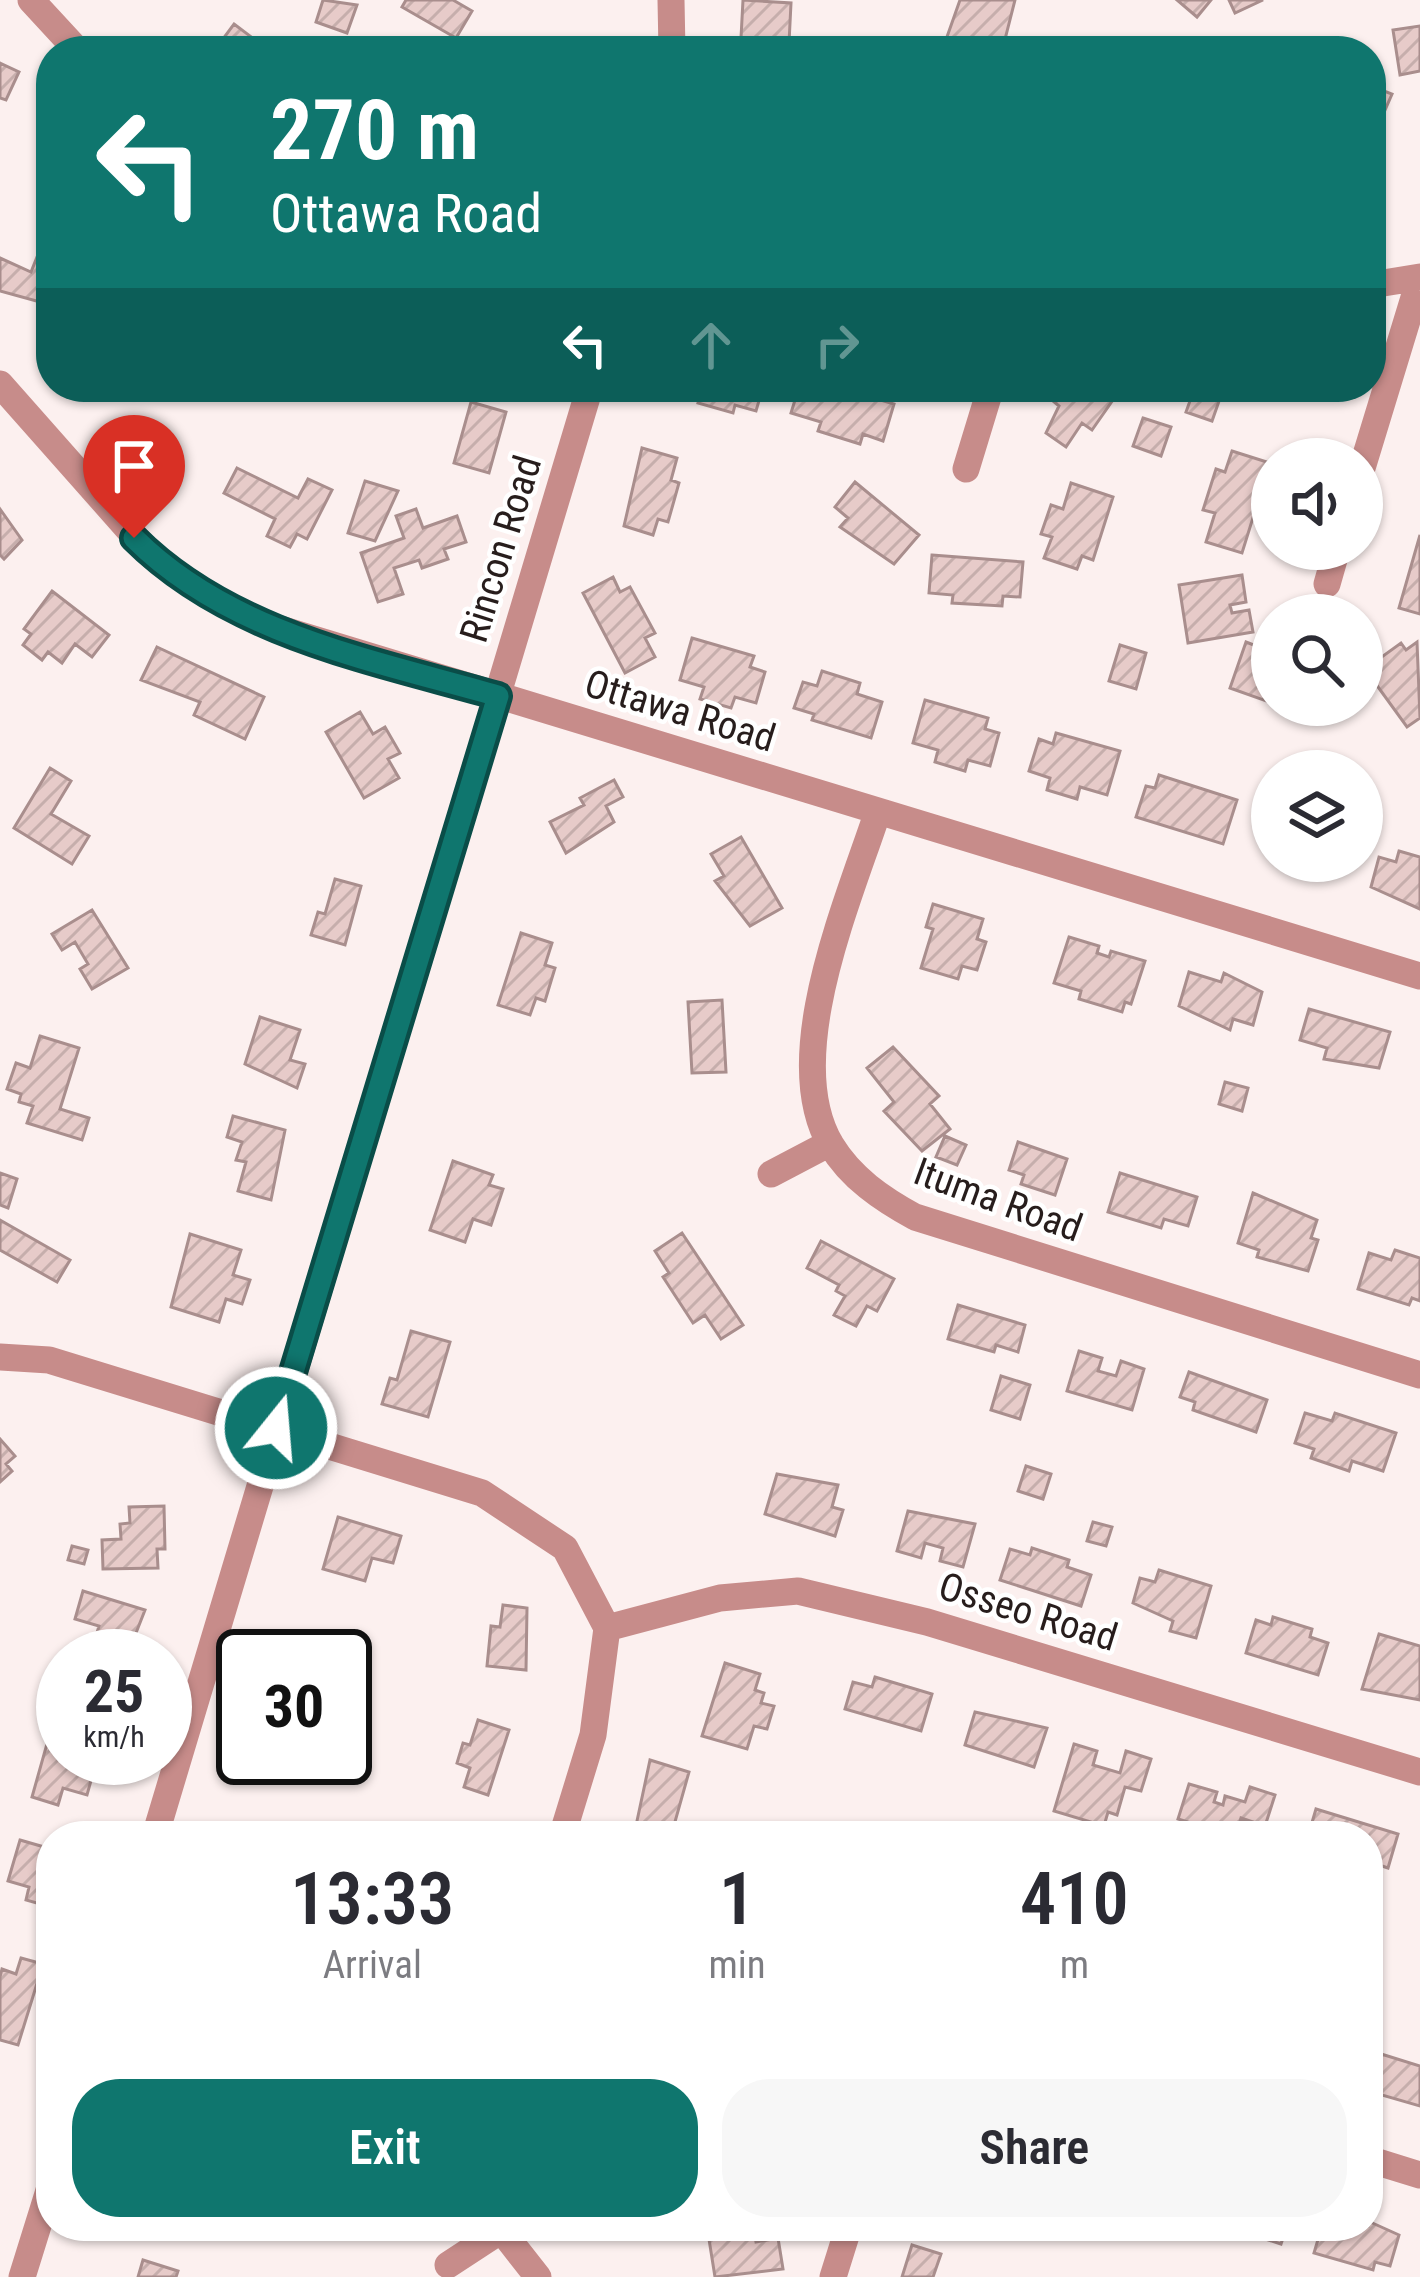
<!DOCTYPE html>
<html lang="en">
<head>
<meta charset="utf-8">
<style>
	body { margin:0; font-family:"Roboto Condensed",sans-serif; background:#f7f7f7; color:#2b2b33; height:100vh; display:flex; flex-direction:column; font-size:45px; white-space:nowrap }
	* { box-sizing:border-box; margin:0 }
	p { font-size:39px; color:#7c7c81 }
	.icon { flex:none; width:66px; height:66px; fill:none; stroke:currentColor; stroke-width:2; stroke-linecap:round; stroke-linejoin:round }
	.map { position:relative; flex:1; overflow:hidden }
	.panel { position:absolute; left:36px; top:1821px; width:1347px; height:420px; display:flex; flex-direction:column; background:#fff; border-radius:48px; box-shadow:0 3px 9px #0004 }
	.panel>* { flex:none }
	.hud { position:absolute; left:36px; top:36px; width:1350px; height:366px; border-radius:48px; box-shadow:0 3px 9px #0004; background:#0f766e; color:#fff; overflow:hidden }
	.buttons { position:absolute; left:1251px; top:438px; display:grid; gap:24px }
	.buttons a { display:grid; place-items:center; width:132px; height:132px; border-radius:50%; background:#fff; box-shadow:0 3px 9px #0004; font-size:60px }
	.speed { position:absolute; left:36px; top:1629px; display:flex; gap:24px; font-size:60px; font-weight:700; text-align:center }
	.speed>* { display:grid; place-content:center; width:156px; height:156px; border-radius:50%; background:#fff; box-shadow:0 3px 9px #0004; line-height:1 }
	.speed small { font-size:30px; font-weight:400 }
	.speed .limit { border:6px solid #111; border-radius:18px; background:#fff; color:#111 }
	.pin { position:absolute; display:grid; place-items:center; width:102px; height:102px; color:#fff; margin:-123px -51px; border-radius:50% 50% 50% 0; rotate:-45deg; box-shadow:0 0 12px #0007 }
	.pin .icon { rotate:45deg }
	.me { position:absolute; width:132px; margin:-66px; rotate:17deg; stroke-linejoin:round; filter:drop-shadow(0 0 9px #0008) }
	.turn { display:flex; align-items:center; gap:42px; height:252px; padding:0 36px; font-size:54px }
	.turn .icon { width:156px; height:156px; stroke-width:2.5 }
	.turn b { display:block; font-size:84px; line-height:102px }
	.lanes { display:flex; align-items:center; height:114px; padding:0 36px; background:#0003; justify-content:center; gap:60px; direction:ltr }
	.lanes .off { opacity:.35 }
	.eta { display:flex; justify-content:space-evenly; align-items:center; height:204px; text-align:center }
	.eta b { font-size:72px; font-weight:600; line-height:84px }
	.action { display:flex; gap:24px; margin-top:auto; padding:24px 36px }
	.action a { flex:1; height:138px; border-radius:48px; background:#0f766e; color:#fff; font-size:48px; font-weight:600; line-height:138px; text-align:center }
	.action a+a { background:#f7f7f7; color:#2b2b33 }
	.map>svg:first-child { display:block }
	.building { fill:url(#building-hatch); stroke:#a98e8d; stroke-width:3 }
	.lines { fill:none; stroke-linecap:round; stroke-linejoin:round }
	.minor { stroke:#c78c8a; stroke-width:27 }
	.route-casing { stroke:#0a4d48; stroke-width:30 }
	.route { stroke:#0f766e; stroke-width:21 }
	.labels { text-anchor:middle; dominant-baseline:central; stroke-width:9; stroke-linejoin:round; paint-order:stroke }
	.street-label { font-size:39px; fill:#271d1c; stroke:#fff }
</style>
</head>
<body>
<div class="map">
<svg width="1420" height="2277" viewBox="0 0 1420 2277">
	<defs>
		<pattern id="building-hatch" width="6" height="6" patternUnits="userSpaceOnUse" patternTransform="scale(3)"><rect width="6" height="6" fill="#e7cbc9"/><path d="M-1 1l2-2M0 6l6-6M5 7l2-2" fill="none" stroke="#c6aeac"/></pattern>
	</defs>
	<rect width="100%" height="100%" fill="#fcf0ef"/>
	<path class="building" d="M323,0L357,5L347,33L316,22Z
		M406,0H453L472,11L456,38L402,7Z
		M743,0L791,3L789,43L780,42L779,51H749L750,39L741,38Z
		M960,0H1015L1002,51H942Z
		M1177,0H1211L1197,17Z
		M1229,0H1263L1235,13Z
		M234,24L270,51H214Z
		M1420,26V71L1400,75L1393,30Z
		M0,63L19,72L6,100L0,98Z
		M1371,86L1392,94L1378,126L1371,122Z
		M39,252L51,258V305L0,291V258L31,272Z
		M678,387H763L756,411L735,405L733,413L698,403L701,393Z
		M799,387H858L857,393L894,404L883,441L863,434L860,444L818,431L821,422L791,413Z
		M1057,387H1141L1142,396L1113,400L1092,430L1082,423L1066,447L1046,433L1059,406L1053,401Z
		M1195,387H1224L1212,421L1186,412Z
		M1230,387H1304L1305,395L1251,399V394L1231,396Z
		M471,402L506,412L489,473L454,463Z
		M1143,418L1171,427L1161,456L1133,446Z
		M642,448L677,458L671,480L679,483L668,522L658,519L653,535L624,526Z
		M1232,451L1270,463L1242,553L1206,542L1215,513L1203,510L1216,469L1225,472Z
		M237,468L298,498L308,479L332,490L307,539L297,534L290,547L267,536L275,519L224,493Z
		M365,481L398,491L375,541L348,533Z
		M855,482L919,535L894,564L840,527L848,518L835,507Z
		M1071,483L1113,497L1093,560L1082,556L1077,569L1044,558L1052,537L1041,534L1051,505L1063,509Z
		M0,509L22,540L4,559L0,555Z
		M416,509L423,528L457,516L466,542L444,549L448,559L422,568L419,560L394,568L403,594L378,602L361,553L404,538L396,516Z
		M1420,535V614L1399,608Z
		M932,555L1023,562L1020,597L1003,596L1002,606L952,603L953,595L929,593Z
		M1242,575L1246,602L1230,605L1232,613L1249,610L1253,632L1188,643L1179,585Z
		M613,577L620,592L630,587L655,633L645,638L655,657L625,673L583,593Z
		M52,591L109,635L92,657L75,644L62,663L48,652L42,660L23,645L31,634L24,629Z
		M692,638L754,656L750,667L765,672L756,703L735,697L731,708L700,699L704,687L680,680Z
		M1246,642L1272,652V703L1230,688Z
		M1417,642L1420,718L1407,727L1365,669L1401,643L1406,650Z
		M1120,645L1146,653L1136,689L1109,681Z
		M157,647L264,697L245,739L194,715L200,702L141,680Z
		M822,671L860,683L857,694L882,702L871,738L812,720L814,714L794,708L803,682L817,686Z
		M925,700L988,718L985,729L999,733L990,766L968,760L965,771L935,762L938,750L913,743Z
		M1276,705H1327L1321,721Z
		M360,712L373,734L385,727L400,753L388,759L399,778L364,798L326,732Z
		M1056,733L1120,751L1107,795L1080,787L1077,799L1047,790L1050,778L1029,771L1039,739L1053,744Z
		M50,768L71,781L51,814L89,836L72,864L14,828Z
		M1159,775L1237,800L1223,844L1136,817L1146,786L1155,788Z
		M614,780L623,797L606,806L614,822L566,853L550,822L584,805L580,798Z
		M1268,816L1272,818V849L1260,845Z
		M741,837L782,908L750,926L715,881L724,876L711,854Z
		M1399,851L1420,857V909L1371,887L1379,857L1396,862Z
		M1282,861H1339L1334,877Z
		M335,879L361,886L345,945L311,935L318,912L325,914Z
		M933,904L983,919L977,939L986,942L977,970L962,966L958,979L921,968L933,929L926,927Z
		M92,910L128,968L92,989L80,969L88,964L75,942L62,950L52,934Z
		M521,933L552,943L545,965L555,968L545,1001L536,998L530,1015L498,1005Z
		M1069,937L1099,946L1097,953L1109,957L1111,951L1145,961L1131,1004L1125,1002L1122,1012L1079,999L1081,991L1054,983Z
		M1189,972L1221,982L1224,973L1262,992L1253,1025L1233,1019L1230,1030L1179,1006Z
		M722,1000L726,1072L692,1073L688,1002Z
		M1309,1009L1390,1032L1379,1068L1324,1059L1327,1048L1300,1040Z
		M260,1017L300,1030L290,1060L305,1064L297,1088L245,1064Z
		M40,1036L79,1048L60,1109L89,1118L82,1140L27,1123L33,1106L19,1102L21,1094L7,1089L16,1063L30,1068Z
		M893,1047L939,1096L930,1104L950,1129L922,1151L884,1111L894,1102L867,1068Z
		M1225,1082L1248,1088L1242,1111L1219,1104Z
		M233,1116L285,1130L271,1200L238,1191L246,1162L236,1160L242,1142L227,1137Z
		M945,1136L966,1145L957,1165L936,1157Z
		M1018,1142L1067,1159L1055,1195L1021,1184L1024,1175L1009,1170Z
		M453,1161L493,1175L489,1185L503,1189L491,1225L473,1219L465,1242L430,1230Z
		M0,1173L17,1179L8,1208L0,1205Z
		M1120,1173L1197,1197L1188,1226L1164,1219L1161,1228L1108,1212Z
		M1253,1193L1317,1220L1311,1238L1318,1240L1308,1271L1257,1257L1259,1250L1238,1243Z
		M0,1220L70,1260L57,1282L0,1250Z
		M682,1233L743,1325L721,1339L705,1315L693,1323L663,1277L669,1273L655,1251Z
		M190,1234L241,1250L233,1275L250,1280L242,1304L226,1299L219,1322L171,1307Z
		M821,1241L894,1279L877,1311L867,1306L856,1326L834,1315L845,1296L836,1291L839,1285L807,1268Z
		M1395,1250L1420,1258V1301L1412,1298L1409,1305L1358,1289L1369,1253L1391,1260Z
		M958,1305L1025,1325L1018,1352L996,1345L994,1352L948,1339Z
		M411,1331L450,1342L428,1417L382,1404L390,1378L397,1380Z
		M1079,1351L1102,1358L1098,1371L1116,1376L1121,1361L1144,1369L1132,1410L1067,1391Z
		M1189,1372L1267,1400L1256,1432L1193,1410L1195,1402L1180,1397Z
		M1001,1376L1030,1385L1020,1419L991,1410Z
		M1305,1413L1332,1421L1335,1413L1396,1433L1383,1471L1352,1461L1349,1471L1311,1458L1314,1449L1295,1443Z
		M0,1439L15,1456L6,1464L12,1471L0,1482Z
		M1026,1466L1051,1474L1043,1499L1018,1491Z
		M777,1474L838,1485L832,1507L843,1510L835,1536L765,1514Z
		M164,1506L165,1549H157L158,1568L103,1569L102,1540L121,1539L120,1524L130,1523L129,1507Z
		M908,1511L975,1524L963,1567L940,1561L943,1548L925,1543L921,1558L897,1551Z
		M338,1517L401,1536L393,1563L372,1558L365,1581L323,1569Z
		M1093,1522L1112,1527L1106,1546L1087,1541Z
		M72,1546L88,1550L84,1564L68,1560Z
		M1032,1548L1069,1560L1067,1567L1091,1575L1081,1606L1000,1580L1010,1549L1030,1555Z
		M1159,1570L1211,1586L1196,1638L1170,1631L1173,1621L1133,1603L1140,1578L1155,1582Z
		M83,1591L145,1610L127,1656L91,1653L99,1626L75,1619Z
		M503,1605L527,1608L526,1670L487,1666L491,1626L500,1627Z
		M1273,1617L1312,1629L1310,1637L1328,1643L1318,1675L1246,1653L1256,1620L1271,1625Z
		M1379,1634L1420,1646V1700L1362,1689Z
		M725,1663L760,1674L755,1690L764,1693L761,1703L774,1706L767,1729L754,1726L747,1749L702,1736Z
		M875,1677L932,1694L921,1731L845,1709L853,1682L872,1687Z
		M975,1712L1047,1728L1034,1767L965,1745Z
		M478,1720L509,1730L488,1795L464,1787L470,1768L457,1763L463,1743L470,1745Z
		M52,1726L63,1729V1758H81L77,1773L92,1777L87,1795L63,1788L58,1805L32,1797Z
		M1074,1744L1097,1751L1093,1765L1120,1773L1126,1751L1151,1759L1141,1791L1125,1787L1117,1815L1108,1812L1104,1826L1054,1811Z
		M650,1760L689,1772L671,1836L634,1835Z
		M1189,1784L1217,1792L1214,1802L1223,1805L1225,1796L1245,1802L1250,1787L1275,1795L1265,1826L1241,1818L1236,1836L1189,1828L1191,1823L1178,1819Z
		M1316,1809L1398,1834L1388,1868L1376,1864L1373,1872L1368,1871V1836H1308Z
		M20,1840L51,1849V1907L26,1900L29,1887L8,1881Z
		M21,1958L43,1964L18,2045L0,2040V1977L2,1969L16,1974Z
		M1378,2053L1420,2066V2106L1368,2091Z
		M1368,2221L1399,2235L1390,2266L1375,2262L1373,2270L1314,2253L1322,2226H1368Z
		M130,2226H163V2229L131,2233Z
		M1262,2226H1287L1281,2244L1259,2237Z
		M731,2229L732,2236L754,2232L756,2242L778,2238L783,2269L715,2277L708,2233Z
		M912,2245L941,2254L933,2277H902Z
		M143,2260L178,2271L176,2277H138Z"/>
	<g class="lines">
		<path class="minor" d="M31,0L78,51
			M671,0L672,51
			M1371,285L1420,277
			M0,384L153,557L211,597L267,625L1420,976
			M1362,468L1420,278
			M966,469L991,387
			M1327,584L1337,549
			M878,811C849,900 779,1058 831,1145C851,1178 882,1199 915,1217L1420,1375
			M771,1174L830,1143
			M0,1357L49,1360L482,1493L565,1548L607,1628L593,1735L562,1836
			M607,1628L720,1598L798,1591L927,1622L1420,1772
			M155,1836L590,387
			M1368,2159L1420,2175
			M498,2226L538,2277
			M448,2265L500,2231
			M22,2277L51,2184
			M833,2277L849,2226"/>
	</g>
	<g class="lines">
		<defs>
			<path id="route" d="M134,538C230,634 372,660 498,696L276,1428"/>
		</defs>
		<use href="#route" class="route-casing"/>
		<use href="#route" class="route"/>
	</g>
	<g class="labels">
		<g class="street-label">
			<text transform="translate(501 549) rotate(-73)">Rincon Road</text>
			<text transform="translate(680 711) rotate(17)">Ottawa Road</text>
			<text transform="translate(998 1200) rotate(20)">Ituma Road</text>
			<text transform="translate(1028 1612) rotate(17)">Osseo Road</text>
		</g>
	</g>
</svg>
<div class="buttons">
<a><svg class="icon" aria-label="sound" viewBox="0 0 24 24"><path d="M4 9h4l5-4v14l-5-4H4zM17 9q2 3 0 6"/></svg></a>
<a><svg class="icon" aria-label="search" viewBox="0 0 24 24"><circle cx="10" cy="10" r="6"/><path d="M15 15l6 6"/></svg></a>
<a><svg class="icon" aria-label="layers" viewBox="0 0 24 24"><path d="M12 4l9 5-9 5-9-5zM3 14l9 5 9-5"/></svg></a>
</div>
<div class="speed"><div>25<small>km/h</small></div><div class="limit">30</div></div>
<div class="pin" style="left:134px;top:538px;background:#d93025"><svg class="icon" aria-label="arrive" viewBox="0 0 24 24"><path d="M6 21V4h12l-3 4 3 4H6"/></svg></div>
<svg class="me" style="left:276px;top:1428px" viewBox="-20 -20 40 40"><circle r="17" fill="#0f766e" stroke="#fff" stroke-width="3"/><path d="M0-11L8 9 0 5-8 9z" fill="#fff"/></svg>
<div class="hud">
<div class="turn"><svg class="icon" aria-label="left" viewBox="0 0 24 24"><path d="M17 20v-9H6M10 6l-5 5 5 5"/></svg><div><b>270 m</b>Ottawa Road</div></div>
<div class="lanes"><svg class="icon" aria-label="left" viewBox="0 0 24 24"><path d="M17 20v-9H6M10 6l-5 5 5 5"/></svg><svg class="icon off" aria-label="ahead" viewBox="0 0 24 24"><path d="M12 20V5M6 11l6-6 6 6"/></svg><svg class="icon off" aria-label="right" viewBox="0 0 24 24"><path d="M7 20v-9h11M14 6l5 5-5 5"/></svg></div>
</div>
<section class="panel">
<div class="eta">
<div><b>13:33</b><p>Arrival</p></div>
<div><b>1</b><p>min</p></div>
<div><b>410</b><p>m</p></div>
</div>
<div class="action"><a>Exit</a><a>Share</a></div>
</section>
</div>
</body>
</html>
